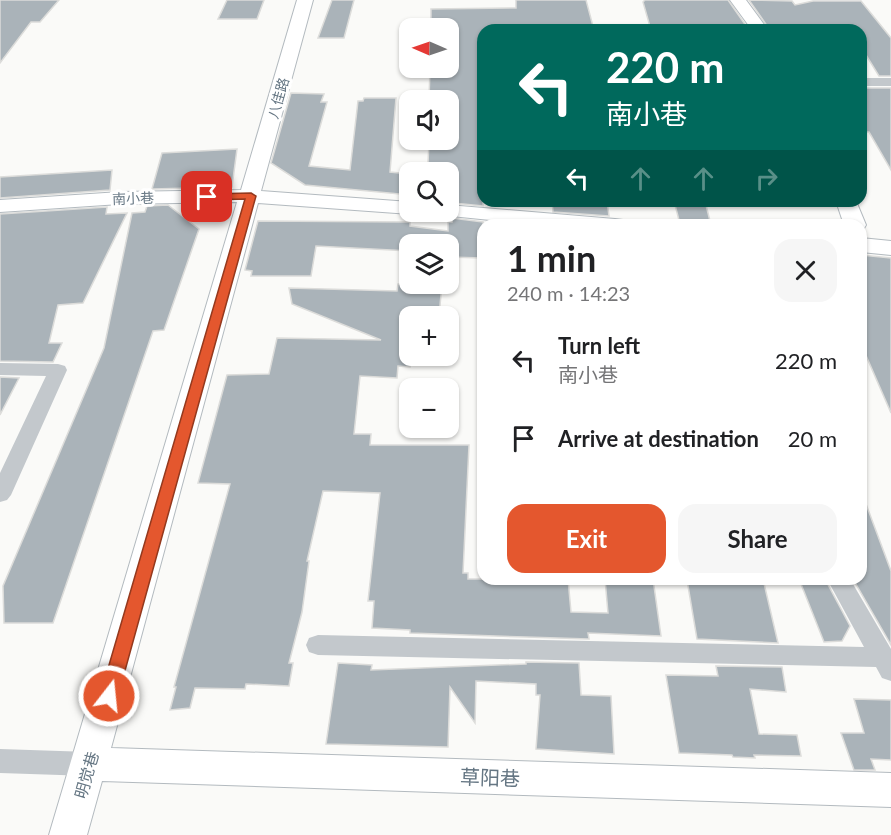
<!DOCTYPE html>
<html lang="en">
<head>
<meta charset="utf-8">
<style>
	body { margin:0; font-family:Lato,"Noto Sans SC",sans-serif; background:#f6f6f6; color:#202124; height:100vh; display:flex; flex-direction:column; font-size:22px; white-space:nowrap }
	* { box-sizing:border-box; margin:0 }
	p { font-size:20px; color:#757577 }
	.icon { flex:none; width:33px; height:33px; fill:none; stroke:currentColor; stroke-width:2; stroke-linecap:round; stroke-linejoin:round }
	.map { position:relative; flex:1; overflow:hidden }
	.drawer { position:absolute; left:477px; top:219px; width:390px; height:366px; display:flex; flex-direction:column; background:#fff; border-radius:18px; box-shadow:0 2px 4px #0004 }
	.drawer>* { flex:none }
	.guide { position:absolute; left:477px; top:24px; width:390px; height:183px; border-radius:18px; box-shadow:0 2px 4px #0004; background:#00695c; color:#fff; overflow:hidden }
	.needle { width:39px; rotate:272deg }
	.controls { position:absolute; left:399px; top:18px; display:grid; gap:12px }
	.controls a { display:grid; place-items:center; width:60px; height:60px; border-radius:12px; background:#fff; box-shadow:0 2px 4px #0004; font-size:30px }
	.pin { position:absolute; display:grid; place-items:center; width:51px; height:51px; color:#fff; margin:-26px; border-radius:12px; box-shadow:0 3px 9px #0006 }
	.me { position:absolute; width:66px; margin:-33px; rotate:16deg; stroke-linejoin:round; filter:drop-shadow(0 0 4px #0008) }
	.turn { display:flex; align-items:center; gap:21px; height:126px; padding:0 30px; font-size:27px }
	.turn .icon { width:78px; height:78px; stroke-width:2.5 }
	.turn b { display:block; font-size:42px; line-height:51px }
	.lanes { display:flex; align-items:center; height:57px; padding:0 30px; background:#0003; justify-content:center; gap:30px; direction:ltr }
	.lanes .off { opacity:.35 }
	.round { display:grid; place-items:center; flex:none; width:63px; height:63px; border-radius:18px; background:#f6f6f6 }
	.headline { display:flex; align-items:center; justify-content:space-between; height:102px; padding:0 30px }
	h1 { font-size:36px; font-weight:700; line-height:45px }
	.cta { display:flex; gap:12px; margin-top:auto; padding:12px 30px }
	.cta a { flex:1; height:69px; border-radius:18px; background:#e4572e; color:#fff; font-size:24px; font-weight:700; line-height:69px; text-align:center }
	.cta a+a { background:#f6f6f6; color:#202124 }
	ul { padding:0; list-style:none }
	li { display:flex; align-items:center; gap:18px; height:78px; padding:0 30px }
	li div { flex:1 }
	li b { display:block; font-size:22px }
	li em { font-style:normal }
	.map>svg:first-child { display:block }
	.building { fill:#aab3b9; stroke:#dcdcda; stroke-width:1.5 }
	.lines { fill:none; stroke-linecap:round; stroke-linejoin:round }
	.secondary-casing { stroke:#b3babf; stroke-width:2 }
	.street { fill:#c3c8cc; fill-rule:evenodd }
	.secondary { fill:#fff; fill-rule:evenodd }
	.route { fill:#e4572e; stroke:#94391e; stroke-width:1.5 }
	.labels { text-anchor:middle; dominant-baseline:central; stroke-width:6; stroke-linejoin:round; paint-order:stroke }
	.far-street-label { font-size:14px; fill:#657683; stroke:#fff }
	.street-label { font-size:16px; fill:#657683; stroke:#fff }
	.near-street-label { font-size:20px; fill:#657683; stroke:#fff }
</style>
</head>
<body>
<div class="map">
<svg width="891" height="835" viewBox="0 0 891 835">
	<rect width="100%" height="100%" fill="#fafaf8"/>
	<path class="building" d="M0,0H59L40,22H31L0,63Z
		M227,0H264L257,19H218Z
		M332,0H354L344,38H318Z
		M516,0H586L594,30H483V206L453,203V199L448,198V163H428L429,142L448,140V100H429L430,68H448V28H431V9L516,8Z
		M645,0H728L749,30H651L643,2Z
		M749,0L792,1L795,5L813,1H861L891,38V76H879L861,47V30H770Z
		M861,88H891V170L869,132H861Z
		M291,93L324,94L321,102H327L309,166L350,170L358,101H363L364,98H396L390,172L410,174V195L305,185L271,163Z
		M237,149L232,187L152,189L162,153Z
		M112,170L110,190L0,198V177Z
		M552,201H607L609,216L553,212Z
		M674,201H705L711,225L680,224Z
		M168,205L199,229L164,330L153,331L53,623H4L3,586L104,348L132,213L145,212L147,206Z
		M107,207L106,214L127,213L83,303L58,305L49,343H62L53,362L0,361V214Z
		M452,218L483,222V258L448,257V244H410V251L316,246L311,276H251L252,271L245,270L258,221L410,222V226L448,231V222H452Z
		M861,255L891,258V413L861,344Z
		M398,284H442L439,316H410V367L398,366L397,378L360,376L354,434H371L370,445H469L463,573H468V579H568L571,612L608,613L605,579H653L661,636L588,633L589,639L526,637L410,633V630L372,628L374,601H368L380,493L323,491L307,561H309L302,612L289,663H293L289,686L246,684L245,689L195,688L190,708L170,710L176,687H174L230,484L198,483L227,375L269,374L277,338L381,340L292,304L289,288L397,291Z
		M0,377L19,378L0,415Z
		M861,496H863L891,571V645L853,579H861Z
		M719,579H763L778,643L697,639L687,580Z
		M799,579H825L850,626L842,641L824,642Z
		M526,662L579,663L581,695L611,696L614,754L536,749L540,695H536V684L476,681L475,723L450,687L448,747L326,744L338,663L372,665L371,670L526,664Z
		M716,666L782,667L786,692L750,689L759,734L797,735L801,756L754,755L755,758L733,757L732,755L679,753L666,675L718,676Z
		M854,699L891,700V760L871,759L875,770H854L841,733H864Z"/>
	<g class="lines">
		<defs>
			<path id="secondary" d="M297,0H313L261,191L410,202V212H418L410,214L258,203L111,748L891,773V807L102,781L87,835H49L237,202L120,204L0,212V200L120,192L241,190Z
				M730,0H746L768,30H752Z
				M836,201H856L866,225L863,230L861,225H844Z
				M448,205L615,219L623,220L626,225H539L441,215L438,212H448Z
				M861,238L891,241V255L861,252Z"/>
		</defs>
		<use href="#secondary" class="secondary-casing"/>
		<path class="street" d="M861,78H891V86H861Z
			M0,363L58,364L65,366L67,370L11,495L7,500L0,502V473L46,376L0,375Z
			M827,579H850L891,649V681L882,678L876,667L318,655L309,652L306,645L309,638L318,635L864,647Z
			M0,749L90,752L99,756L103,764L99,772L90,776L0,773Z"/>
		<use href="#secondary" class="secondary"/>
	</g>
	<path class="route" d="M251,193L256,196L118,696L115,701L109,704L103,701L100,696L245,199L207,200L202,197L207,194Z"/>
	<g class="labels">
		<g class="far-street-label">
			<text transform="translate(278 98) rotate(-74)">八佳路</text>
			<text transform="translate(133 198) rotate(-2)">南小巷</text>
		</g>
		<g class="street-label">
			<text transform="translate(86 775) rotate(-74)">明觉巷</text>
		</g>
		<g class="near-street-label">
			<text transform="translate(490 777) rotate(2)">草阳巷</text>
		</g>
	</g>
</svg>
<div class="controls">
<a><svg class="needle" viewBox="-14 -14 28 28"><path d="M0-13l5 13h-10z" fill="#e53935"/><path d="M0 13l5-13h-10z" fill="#757577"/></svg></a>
<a><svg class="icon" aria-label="sound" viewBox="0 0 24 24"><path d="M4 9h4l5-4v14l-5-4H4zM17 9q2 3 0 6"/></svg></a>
<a><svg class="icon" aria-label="search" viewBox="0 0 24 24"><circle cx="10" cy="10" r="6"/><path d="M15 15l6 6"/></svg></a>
<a><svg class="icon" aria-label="layers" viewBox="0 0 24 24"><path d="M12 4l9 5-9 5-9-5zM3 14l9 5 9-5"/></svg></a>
<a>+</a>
<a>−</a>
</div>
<div class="pin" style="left:207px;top:197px;background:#d93025"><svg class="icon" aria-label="arrive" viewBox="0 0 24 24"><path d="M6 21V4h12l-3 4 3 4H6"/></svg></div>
<svg class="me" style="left:109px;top:696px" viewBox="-20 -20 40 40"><circle r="17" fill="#e4572e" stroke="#fff" stroke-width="3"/><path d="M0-11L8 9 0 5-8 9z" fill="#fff"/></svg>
<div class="guide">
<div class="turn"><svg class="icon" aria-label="left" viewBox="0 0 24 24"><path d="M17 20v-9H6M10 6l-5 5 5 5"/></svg><div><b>220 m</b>南小巷</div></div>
<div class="lanes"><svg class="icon" aria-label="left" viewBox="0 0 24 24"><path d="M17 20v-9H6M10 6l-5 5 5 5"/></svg><svg class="icon off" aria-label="ahead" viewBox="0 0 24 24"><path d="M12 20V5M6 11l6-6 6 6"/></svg><svg class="icon off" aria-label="ahead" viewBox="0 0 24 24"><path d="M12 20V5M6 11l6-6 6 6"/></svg><svg class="icon off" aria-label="right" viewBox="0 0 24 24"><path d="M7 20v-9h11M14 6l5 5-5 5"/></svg></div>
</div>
<section class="drawer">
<div class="headline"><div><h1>1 min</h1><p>240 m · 14:23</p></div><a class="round"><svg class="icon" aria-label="close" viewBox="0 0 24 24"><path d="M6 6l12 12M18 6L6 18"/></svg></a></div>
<ul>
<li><svg class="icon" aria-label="left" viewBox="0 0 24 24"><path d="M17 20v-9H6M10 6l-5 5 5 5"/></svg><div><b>Turn left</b><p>南小巷</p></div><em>220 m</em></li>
<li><svg class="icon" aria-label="arrive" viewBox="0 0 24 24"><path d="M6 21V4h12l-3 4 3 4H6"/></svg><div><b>Arrive at destination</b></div><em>20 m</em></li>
</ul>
<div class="cta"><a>Exit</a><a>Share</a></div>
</section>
</div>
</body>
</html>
